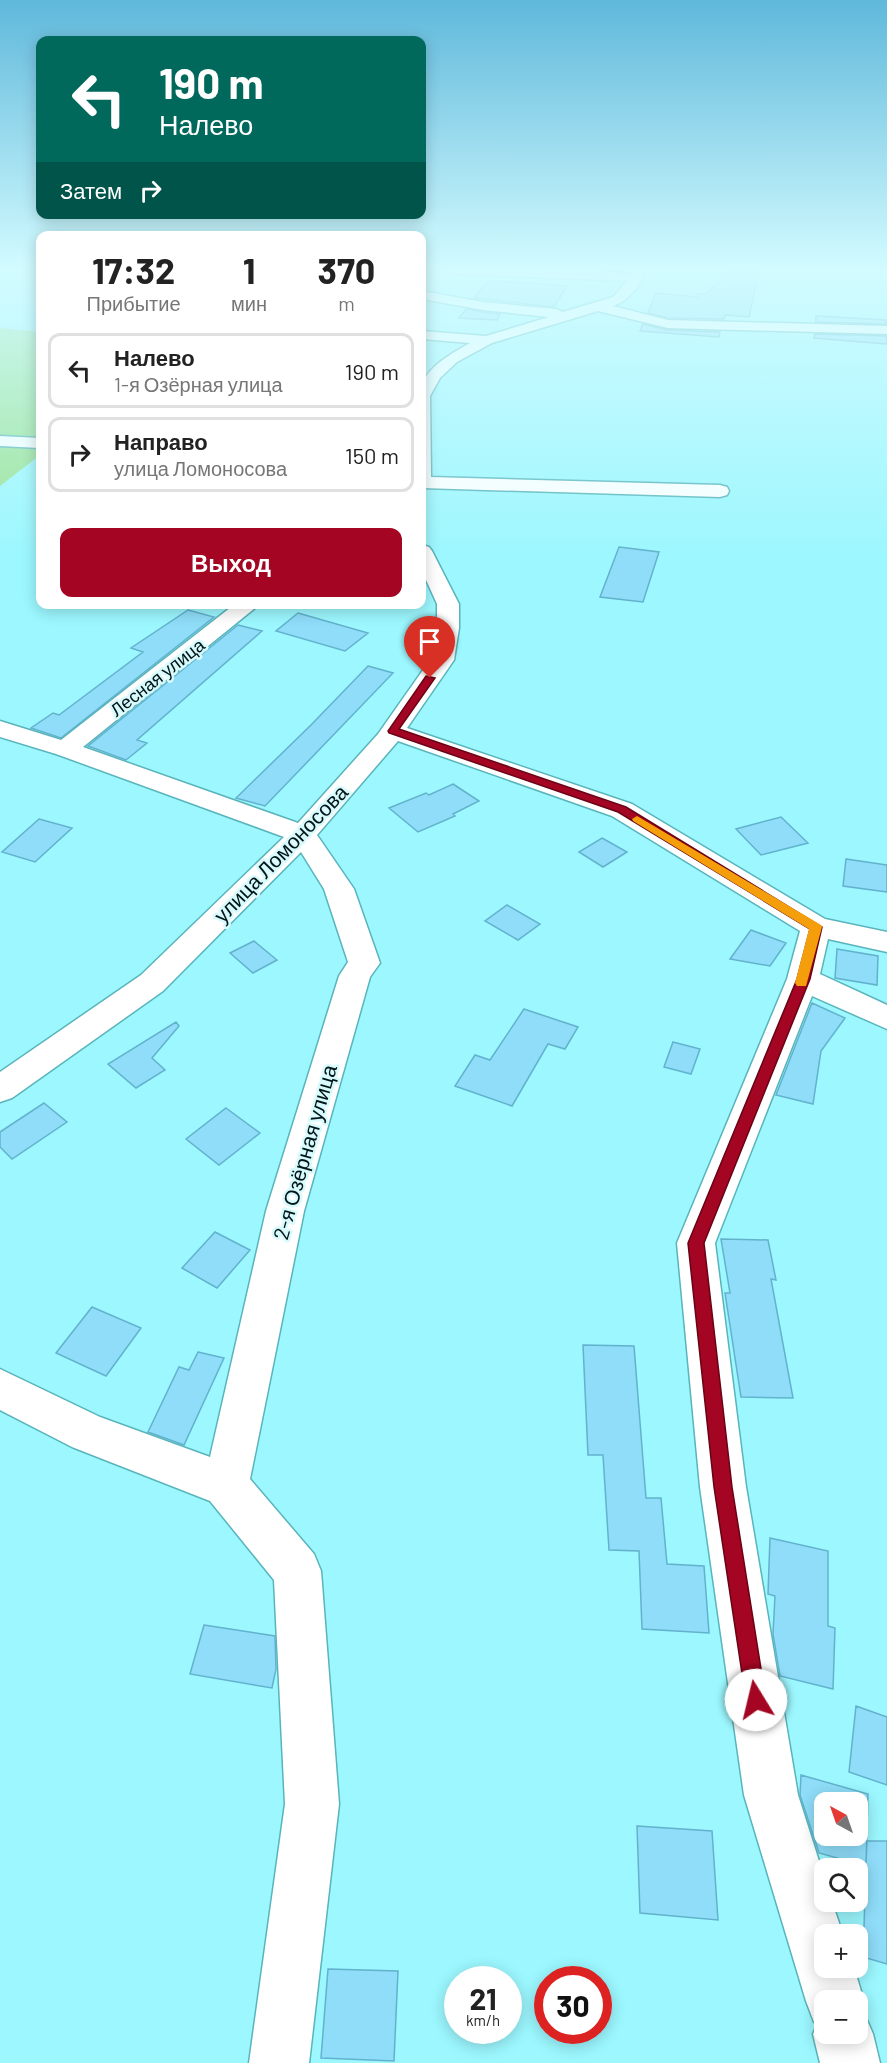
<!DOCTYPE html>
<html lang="ru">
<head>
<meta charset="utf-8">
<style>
	body { margin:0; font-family:Barlow,sans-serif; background:#f2f2f2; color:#222; height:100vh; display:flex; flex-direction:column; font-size:22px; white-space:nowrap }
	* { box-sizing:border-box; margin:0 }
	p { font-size:20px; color:#767676 }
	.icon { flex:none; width:33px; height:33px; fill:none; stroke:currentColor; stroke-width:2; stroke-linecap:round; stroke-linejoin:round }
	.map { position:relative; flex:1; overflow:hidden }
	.drawer { position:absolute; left:36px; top:231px; width:390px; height:378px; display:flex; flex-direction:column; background:#fff; border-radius:12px; box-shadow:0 3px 15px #0003 }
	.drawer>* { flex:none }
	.guide { position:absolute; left:36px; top:36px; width:390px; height:183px; border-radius:12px; box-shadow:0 3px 15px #0003; background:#00695c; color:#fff; overflow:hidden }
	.needle { width:39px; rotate:320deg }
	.controls { position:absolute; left:814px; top:1792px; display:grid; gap:12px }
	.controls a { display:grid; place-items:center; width:54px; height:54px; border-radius:12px; background:#fff; box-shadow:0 3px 15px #0003; font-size:30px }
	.speed { position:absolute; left:444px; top:1966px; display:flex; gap:12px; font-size:30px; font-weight:700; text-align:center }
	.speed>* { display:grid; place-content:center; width:78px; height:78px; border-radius:50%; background:#fff; box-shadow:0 3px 15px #0003; line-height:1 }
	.speed small { font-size:15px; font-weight:400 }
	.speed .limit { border:9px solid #d22; background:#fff; color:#111 }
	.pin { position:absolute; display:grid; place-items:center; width:51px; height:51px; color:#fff; margin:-62px -26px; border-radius:50% 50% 50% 0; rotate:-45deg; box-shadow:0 0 6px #0007 }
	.pin .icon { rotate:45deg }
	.me { position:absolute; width:66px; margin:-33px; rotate:351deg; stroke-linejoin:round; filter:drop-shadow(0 0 4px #0008) }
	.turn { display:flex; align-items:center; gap:21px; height:126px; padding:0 24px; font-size:27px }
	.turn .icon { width:78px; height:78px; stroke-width:2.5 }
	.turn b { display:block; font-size:42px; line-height:51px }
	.then { display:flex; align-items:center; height:57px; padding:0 24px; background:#0003; gap:12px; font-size:22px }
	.eta { display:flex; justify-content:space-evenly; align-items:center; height:102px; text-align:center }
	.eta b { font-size:36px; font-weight:700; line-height:42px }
	.cta { display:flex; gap:12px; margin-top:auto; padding:12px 24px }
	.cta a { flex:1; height:69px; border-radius:12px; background:#a30522; color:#fff; font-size:24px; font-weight:700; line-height:69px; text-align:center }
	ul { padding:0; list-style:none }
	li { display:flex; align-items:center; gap:18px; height:75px; margin:0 12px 9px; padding:0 12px; border:3px solid #e0e0e0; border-radius:12px }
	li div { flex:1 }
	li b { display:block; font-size:22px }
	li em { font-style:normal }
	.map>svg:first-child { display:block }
	.green { fill:#99e193 }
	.building { fill:#8fddf9; stroke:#62b2cd; stroke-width:1.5; fill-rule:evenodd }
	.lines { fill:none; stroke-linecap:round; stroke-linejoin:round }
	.minor-casing { stroke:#59b4bb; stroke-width:3 }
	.minor { fill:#fff; fill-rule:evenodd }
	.route { fill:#a30522; stroke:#6a0316; stroke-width:1.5 }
	.slow { fill:#f59e0b }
	.labels { text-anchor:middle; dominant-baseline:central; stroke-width:5; stroke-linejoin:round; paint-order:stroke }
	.far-street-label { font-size:18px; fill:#001517; stroke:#d8fafc }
	.street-label { font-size:21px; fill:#001517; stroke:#d8fafc }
</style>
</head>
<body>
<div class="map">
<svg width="887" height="2063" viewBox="0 0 887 2063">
	<rect width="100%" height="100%" fill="#9cf7fe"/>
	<path class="green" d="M0,328L40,332V455L0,486Z"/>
	<path class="building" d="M733,270H759L749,317L725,315L724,319L668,318L648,313L656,293L697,297L698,294H706Z
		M488,281L529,283L567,286L554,307L474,298Z
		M466,309L483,312L500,314L497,320L459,318Z
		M816,316L887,320V324L816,322Z
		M643,324L668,330L720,332L719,337L640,331Z
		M815,334L887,336V344L814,338Z
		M619,547L659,552L643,602L600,597Z
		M188,610L214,617L61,738L31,728L53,713L59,715L143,652L131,648Z
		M298,613L368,633L345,651L276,631Z
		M238,625L262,631L137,740L147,743L126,760L88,746Z
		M368,666L393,673L265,806L236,798L311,725Z
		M453,784L479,801L453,814L455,816L418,832L389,808L426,793L429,795Z
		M781,817L808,843L761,855L736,829Z
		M39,819L72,828L35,862L2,852Z
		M602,838L627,852L603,867L579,852Z
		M846,859L887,865V892L843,886Z
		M507,905L540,924L518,940L485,921Z
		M751,930L786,943L770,966L730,959Z
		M254,941L277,960L253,973L230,953Z
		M837,949L878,956L877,985L835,978Z
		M812,1003L845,1018L821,1051L813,1104L776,1095Z
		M524,1009L578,1027L565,1049L548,1044L512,1106L455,1086L475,1055L490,1060Z
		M176,1022L179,1026L152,1058L165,1070L136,1088L108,1064Z
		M673,1042L700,1049L691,1074L664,1067Z
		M44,1103L67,1122L12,1159L0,1147V1132Z
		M226,1108L260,1133L219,1165L186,1139Z
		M215,1232L250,1250L217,1288L182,1268Z
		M721,1239L768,1240L776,1280L771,1279L793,1398L741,1397L725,1293H730Z
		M92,1307L141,1328L106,1376L56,1353Z
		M583,1345L634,1346L646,1498H661L667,1564L704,1566L709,1633L642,1629L639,1551L609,1550L603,1455H588Z
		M198,1352L224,1358L184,1445L148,1432L179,1367L189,1370Z
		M770,1538L828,1551V1626L835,1628L833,1689L780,1676L773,1634L775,1596L768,1594Z
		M204,1625L275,1636L276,1669L272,1688L190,1674Z
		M856,1706L887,1717V1785L849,1772Z
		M801,1775L868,1794L866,1863L867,1841H887V1964L863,1957L866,1866L819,1853L800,1795ZM825,1803H858V1836H825Z
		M637,1826L712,1831L718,1920L640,1913Z
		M328,1969L398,1971L394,2061L321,2058Z"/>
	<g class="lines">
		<defs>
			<path id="minor" d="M446,270H596L632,274V270H645C642,285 627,302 613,306L668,320L887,326V334L668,328L598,311L492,343L457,362L440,378L430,396L431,477L720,485L727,487L729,491L727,495L720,497L422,488V383C433,363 451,354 470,343L422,339V331L486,336L549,317L483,310L422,299V291L483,302L556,309L563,312L613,297L627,281L452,274Z
				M730,270L723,275L717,271V270Z
				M0,436L40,438V448L0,446Z
				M422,545L429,547L432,551L459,604V628L454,660L407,728L632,804L825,919L887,932V952L828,939L820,974L887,1005V1029L812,996L715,1243L746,1487L798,1795L825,1880V1902H832L843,1935H825V1968H854L864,2001L860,2011L864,2013L873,2034L880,2063H820L813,2034L818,2023L814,2022L806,2001L744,1795L700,1487L677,1243L787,979L800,931L612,816L398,741L317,835L354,889L380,963L370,977L304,1211L250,1479L314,1554L321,1571L339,1804L309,2063H249L285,1804L274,1580L210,1501L72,1447L0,1410V1369L100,1417L210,1457L266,1211L339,976L348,962L324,889L301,852L163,991L12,1098L0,1102V1072L141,975L284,837L56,754L0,737V721L61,740L235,604H260L83,747L298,823L378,734L430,660L437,628V604L422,571ZM825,2001H858V2034H825Z"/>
		</defs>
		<use href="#minor" class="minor-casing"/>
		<use href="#minor" class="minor"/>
	</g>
	<linearGradient id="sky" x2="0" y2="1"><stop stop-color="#5fb8db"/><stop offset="0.48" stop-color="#d2fbff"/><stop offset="1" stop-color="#d2fbff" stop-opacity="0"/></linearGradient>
	<rect width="887" height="559" fill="url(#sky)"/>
	<path class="route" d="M426,676L435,678L399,729L626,807L822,927L810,979L704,1243L732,1487L766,1700L763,1708L756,1711L749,1708L746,1700L714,1487L688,1243L797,979L810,929L618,812L389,733L388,731Z"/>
	<path class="slow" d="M637,816L821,925L822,927L806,986H797L795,983L809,929L633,821L632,819Z"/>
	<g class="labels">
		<g class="far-street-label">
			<text transform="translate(157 677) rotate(-38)">Лесная улица</text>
		</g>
		<g class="street-label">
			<text transform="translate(280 853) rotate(-46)">улица Ломоносова</text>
			<text transform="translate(304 1152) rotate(-74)">2-я Озёрная улица</text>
		</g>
	</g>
</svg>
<div class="controls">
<a><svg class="needle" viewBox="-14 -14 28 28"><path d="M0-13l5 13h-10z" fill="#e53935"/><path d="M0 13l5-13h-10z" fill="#767676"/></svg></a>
<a><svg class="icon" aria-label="search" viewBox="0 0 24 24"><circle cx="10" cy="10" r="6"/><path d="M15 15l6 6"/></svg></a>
<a>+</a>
<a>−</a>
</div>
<div class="speed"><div>21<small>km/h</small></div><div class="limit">30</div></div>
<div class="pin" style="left:430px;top:678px;background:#d93025"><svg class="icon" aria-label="arrive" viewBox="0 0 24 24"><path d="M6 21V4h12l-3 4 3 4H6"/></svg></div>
<svg class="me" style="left:756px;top:1700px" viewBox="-20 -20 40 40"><circle r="19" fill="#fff"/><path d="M0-13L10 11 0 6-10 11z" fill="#a30522"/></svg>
<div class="guide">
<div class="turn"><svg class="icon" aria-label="left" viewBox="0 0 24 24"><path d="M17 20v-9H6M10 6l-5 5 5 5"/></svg><div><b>190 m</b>Налево</div></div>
<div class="then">Затем<svg class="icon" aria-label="right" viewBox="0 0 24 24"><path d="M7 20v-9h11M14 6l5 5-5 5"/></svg></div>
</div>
<section class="drawer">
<div class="eta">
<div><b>17:32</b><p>Прибытие</p></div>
<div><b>1</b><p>мин</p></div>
<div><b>370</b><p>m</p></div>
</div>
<ul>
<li><svg class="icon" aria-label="left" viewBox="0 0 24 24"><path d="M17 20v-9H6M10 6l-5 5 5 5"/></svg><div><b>Налево</b><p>1-я Озёрная улица</p></div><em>190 m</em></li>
<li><svg class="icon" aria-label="right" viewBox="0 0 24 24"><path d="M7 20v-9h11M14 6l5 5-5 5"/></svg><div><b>Направо</b><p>улица Ломоносова</p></div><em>150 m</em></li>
</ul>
<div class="cta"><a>Выход</a></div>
</section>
</div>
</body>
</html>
